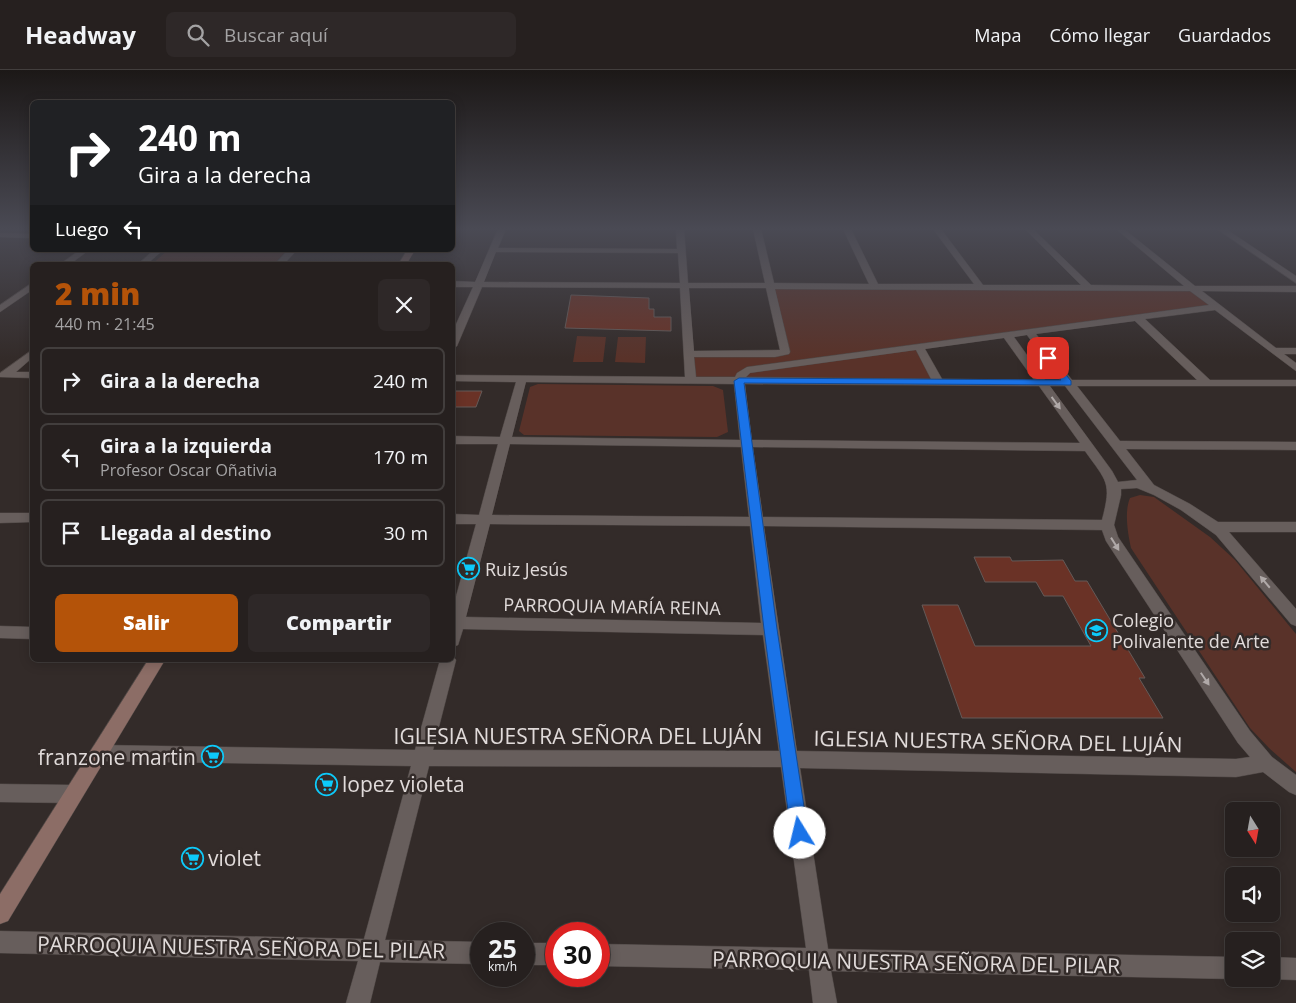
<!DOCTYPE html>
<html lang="es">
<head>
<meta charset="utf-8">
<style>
	body { margin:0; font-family:"Open Sans",sans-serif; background:#2e2828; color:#f1f3f6; height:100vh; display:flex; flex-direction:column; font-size:19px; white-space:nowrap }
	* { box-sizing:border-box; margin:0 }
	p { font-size:16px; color:#a4a3a4 }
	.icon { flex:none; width:28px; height:28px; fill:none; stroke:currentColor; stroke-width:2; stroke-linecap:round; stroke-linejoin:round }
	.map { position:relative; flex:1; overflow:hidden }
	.details { position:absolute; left:30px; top:192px; width:425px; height:400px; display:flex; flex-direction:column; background:#26201f; border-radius:8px; box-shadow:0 2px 12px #0003,0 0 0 1px #423e3d }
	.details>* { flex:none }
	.banner { position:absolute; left:30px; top:30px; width:425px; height:152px; border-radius:8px; box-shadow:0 2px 12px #0003,0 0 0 1px #423e3d; background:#202124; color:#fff; overflow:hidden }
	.needle { width:32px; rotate:169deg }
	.buttons { position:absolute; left:1225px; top:732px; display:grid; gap:10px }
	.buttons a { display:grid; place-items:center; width:55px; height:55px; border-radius:8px; background:#26201f; box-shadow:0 2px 12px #0003,0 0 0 1px #423e3d; font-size:25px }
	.speed { position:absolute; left:470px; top:852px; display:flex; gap:10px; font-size:25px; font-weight:700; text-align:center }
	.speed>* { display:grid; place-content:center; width:65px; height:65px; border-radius:50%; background:#26201f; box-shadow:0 2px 12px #0003,0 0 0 1px #423e3d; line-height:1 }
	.speed small { font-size:12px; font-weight:400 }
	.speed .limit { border:8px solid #d22; background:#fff; color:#111 }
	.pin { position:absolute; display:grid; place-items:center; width:42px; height:42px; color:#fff; margin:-21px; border-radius:10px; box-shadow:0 2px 8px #0006 }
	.me { position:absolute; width:55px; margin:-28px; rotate:351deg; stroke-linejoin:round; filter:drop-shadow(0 0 4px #0008) }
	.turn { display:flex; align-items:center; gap:18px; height:105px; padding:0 25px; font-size:22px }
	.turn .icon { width:65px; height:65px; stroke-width:2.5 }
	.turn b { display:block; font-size:35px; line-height:42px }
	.then { display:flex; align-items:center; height:48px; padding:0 25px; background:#0003; gap:10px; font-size:19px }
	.round { display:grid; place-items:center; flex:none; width:52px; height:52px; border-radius:8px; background:#2e2828 }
	.headline { display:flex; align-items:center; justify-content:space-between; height:85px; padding:0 25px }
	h1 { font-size:30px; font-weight:800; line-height:38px; color:#b45309 }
	.cta { display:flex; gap:10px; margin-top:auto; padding:10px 25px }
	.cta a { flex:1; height:58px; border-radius:8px; background:#b45309; color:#fff; font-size:20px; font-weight:800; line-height:58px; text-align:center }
	.cta a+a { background:#2e2828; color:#f1f3f6 }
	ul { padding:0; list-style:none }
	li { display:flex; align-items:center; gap:15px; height:68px; margin:0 10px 8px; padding:0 15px; border:2px solid #423e3d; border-radius:8px }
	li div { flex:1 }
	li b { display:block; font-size:19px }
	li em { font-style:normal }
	header { display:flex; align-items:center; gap:30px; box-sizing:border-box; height:70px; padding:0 25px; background:#26201f; border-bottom:1px solid #423e3d }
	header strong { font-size:24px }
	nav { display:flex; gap:28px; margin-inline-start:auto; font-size:18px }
	.search { width:350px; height:45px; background:#2e2828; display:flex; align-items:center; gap:12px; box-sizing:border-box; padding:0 18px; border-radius:8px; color:#a4a3a4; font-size:19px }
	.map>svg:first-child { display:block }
	.green { fill:#593229 }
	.building { fill:#6a3226; stroke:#645a58 }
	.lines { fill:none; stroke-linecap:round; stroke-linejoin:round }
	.minor-casing { stroke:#4e4745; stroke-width:1 }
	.secondary-casing { stroke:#4e4745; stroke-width:1 }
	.minor { fill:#675e5c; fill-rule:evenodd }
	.secondary { fill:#8c6d66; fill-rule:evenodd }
	.oneway { fill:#b0a9a8 }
	.route { fill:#1a73e8; stroke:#114b97 }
	.labels { text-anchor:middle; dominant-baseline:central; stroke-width:5; stroke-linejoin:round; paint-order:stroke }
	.poi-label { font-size:18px; fill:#e1dbda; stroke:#332b29; text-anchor:start }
	.street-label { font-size:18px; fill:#e1dbda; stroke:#332b29 }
	.near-street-label { font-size:21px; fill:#e1dbda; stroke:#332b29 }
	.near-poi-label { font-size:21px; fill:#e1dbda; stroke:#332b29; text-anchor:start }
</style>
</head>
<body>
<header>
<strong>Headway</strong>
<div class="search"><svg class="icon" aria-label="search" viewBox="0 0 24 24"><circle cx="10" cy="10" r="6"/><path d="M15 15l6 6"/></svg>Buscar aquí</div>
<nav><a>Mapa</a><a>Cómo llegar</a><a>Guardados</a></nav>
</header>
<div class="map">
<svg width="1296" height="933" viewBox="0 0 1296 933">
	<rect width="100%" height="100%" fill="#332b29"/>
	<path class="green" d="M168,180H287L273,195H151Z
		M771,216L1192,219L1215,237L919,277L937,312L691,310L690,285L782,284Z
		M577,266L606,267L603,292H573Z
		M618,267H646L645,293L615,292Z
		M538,314L713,316L723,320L728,362L717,367L524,365L519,361L530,317Z
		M1140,425L1154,427L1210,467L1235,490L1296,564V702L1269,678L1250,658L1131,478C1128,464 1124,442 1130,428Z"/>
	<path class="building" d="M571,225L649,228V239H654V247H671V261L565,258Z
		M452,321H482L476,337H452Z
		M974,487H1010L1012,491L1063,490L1075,511H1087L1145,608H1139L1163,648H962L922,535H958L975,576H1091L1063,526H1044L1036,512H985Z"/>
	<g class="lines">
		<defs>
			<path id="minor" d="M498,159H506L498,178L677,179L676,159H684L688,213H765L753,159H761L774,213L869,214L843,159H851L878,214H974L933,159H941L983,215H1081L1025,159H1033L1091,215L1184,216L1116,159H1124L1195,216H1296V222L1202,221L1276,278H1296V284H1284L1296,293V301L1215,240L1145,249L1210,310H1296V316H1077L1120,371L1296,372V380L1126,379L1154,415L1190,434L1218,452H1296V462H1229L1296,539V556L1291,554L1216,465L1181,440L1154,425L1137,418L1121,419V425L1114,455L1118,467L1250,661L1272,687L1296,705V725L1289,722L1263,702L1236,707L800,698L828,879L1234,887L1235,909L831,901L837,933H813L809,900L599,896V874L806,878L781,697L429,696L385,870L481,872V894L380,892L370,933H346L358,891L0,883V861L364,869L411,696L99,691L93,689L90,683L93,677L99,675L415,680L440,590H452V585L456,590L433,680L779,681L763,565L463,559L458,575L452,577V541L476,454H452V444L479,445L498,374H452V366L500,367L516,312L452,311V305L685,307L680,218L482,217L457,276L452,279V263L473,217H452V211L475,212ZM496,182L678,183L680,213L484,212ZM689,218H766L780,280L694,281ZM775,219L1190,221L1209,235L747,297L737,303L735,307H696L694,287H775L789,284L790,282ZM1135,251L1197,310H1072L1036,264ZM1027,265L1060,310H1045L1014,267ZM1004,268L1034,310L942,309L925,279ZM916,280L931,309L746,307L750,303ZM526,312L734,314L740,370L512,367ZM745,314L1039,316L1080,373L752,370ZM1050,316H1065L1137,410L1118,412L1112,401ZM510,374L741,377L749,447L492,445ZM753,377L1085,381C1107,412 1112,412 1102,450L763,447ZM490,454L750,456L761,553L466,547ZM764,456L1102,460L1106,471L1238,673L1250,687L1236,689L797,681Z
				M1217,159H1226L1296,206V213Z
				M0,163L32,164V168L0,167Z
				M80,180H89L69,195H59Z
				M154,180H163L146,195H137Z
				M288,180H297L283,195H274Z
				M32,213V220L0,242V235Z
				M32,280V288L16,302H32V308L0,307V303Z
				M0,443H32V452L0,453Z
				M0,556L32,557V569L0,568Z
				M0,714L73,715L80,718L82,724L80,730L73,733L0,732Z
				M524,873H556V895H524Z
				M1271,887L1296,888V910L1270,909Z"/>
			<path id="secondary" d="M407,180H415L406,195H398Z
				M148,590H165L8,851L0,854V824Z"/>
		</defs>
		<use href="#minor" class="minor-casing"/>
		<use href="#secondary" class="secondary-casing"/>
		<use href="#minor" class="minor"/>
		<use href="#secondary" class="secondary"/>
	</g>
	<defs><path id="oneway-solid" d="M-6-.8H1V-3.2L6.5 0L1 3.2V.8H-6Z" transform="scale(1.25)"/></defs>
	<g class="oneway">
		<use href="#oneway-solid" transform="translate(1056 333) rotate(54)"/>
		<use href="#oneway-solid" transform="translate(1115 474) rotate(58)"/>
		<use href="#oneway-solid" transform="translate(1265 512) rotate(-130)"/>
		<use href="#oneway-solid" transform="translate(1205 609) rotate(56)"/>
	</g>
	<linearGradient id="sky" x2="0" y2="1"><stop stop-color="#1c1817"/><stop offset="0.55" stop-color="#4a4a54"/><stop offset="1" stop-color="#4a4a54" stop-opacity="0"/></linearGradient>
	<rect width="1296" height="289" fill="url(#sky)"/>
	<path class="route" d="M1048,285L1051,286L1071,311V315L744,313L777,559L808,763L805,768L800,771L794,768L791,763L764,559L734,311L739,308L1061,310L1044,288Z"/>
	<defs>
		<symbol id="supermarket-ring" viewBox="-11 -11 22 22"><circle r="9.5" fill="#332b29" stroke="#0dcafa" stroke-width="1.5"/><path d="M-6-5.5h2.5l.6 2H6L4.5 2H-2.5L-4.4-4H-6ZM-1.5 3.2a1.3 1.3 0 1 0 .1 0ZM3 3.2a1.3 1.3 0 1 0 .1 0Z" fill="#0dcafa"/></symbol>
		<symbol id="school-ring" viewBox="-11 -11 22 22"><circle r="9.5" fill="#332b29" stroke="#0dcafa" stroke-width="1.5"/><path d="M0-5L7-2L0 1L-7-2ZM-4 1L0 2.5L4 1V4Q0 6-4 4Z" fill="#0dcafa"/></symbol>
	</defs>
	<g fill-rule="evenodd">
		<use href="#supermarket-ring" x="456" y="486" width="25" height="25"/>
		<use href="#school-ring" x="1084" y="548" width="25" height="25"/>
		<use href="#supermarket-ring" x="200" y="674" width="25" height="25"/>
		<use href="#supermarket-ring" x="314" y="702" width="25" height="25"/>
		<use href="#supermarket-ring" x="180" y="776" width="25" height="25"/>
	</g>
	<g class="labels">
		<g class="poi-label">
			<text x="485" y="499">Ruiz Jesús</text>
			<text x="1112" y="550">Colegio<tspan x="1112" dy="21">Polivalente de Arte</tspan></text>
		</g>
		<g class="street-label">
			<text transform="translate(612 536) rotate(1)">PARROQUIA MARÍA REINA</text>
		</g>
		<g class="near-street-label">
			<text x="578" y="666">IGLESIA NUESTRA SEÑORA DEL LUJÁN</text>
			<text transform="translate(998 671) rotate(1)">IGLESIA NUESTRA SEÑORA DEL LUJÁN</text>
			<text transform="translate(241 877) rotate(1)">PARROQUIA NUESTRA SEÑORA DEL PILAR</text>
			<text transform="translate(916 892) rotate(1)">PARROQUIA NUESTRA SEÑORA DEL PILAR</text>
		</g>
		<g class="near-poi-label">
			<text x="196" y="687" text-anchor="end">franzone martin</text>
			<text x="342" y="714">lopez violeta</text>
			<text x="208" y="788">violet</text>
		</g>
	</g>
</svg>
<div class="buttons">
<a><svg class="needle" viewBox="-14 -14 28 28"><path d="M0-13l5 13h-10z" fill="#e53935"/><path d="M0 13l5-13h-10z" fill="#a4a3a4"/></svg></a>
<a><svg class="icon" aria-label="sound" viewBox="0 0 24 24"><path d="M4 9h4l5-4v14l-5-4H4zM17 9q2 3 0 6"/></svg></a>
<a><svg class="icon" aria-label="layers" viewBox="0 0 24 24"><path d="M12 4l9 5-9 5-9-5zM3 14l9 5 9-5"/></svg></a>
</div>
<div class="speed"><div>25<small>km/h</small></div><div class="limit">30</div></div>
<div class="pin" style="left:1048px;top:288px;background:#d93025"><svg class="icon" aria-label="arrive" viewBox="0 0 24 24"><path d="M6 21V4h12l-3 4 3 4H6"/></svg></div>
<svg class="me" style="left:800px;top:763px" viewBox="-20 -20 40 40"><circle r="19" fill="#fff"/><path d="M0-13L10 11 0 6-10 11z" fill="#1a73e8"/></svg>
<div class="banner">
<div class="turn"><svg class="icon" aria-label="right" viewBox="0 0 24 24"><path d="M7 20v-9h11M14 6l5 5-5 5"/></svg><div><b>240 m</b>Gira a la derecha</div></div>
<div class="then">Luego<svg class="icon" aria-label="left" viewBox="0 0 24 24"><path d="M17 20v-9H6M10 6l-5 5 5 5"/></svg></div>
</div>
<section class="details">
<div class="headline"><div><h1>2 min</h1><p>440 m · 21:45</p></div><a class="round"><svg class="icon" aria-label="close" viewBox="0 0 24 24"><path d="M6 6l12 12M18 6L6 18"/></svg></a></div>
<ul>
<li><svg class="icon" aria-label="right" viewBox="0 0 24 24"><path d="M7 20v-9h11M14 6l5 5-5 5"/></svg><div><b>Gira a la derecha</b></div><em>240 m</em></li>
<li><svg class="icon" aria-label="left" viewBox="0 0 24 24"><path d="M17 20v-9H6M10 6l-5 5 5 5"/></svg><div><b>Gira a la izquierda</b><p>Profesor Oscar Oñativia</p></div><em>170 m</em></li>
<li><svg class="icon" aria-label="arrive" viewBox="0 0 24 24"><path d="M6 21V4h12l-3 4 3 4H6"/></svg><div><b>Llegada al destino</b></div><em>30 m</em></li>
</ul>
<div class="cta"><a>Salir</a><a>Compartir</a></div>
</section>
</div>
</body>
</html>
